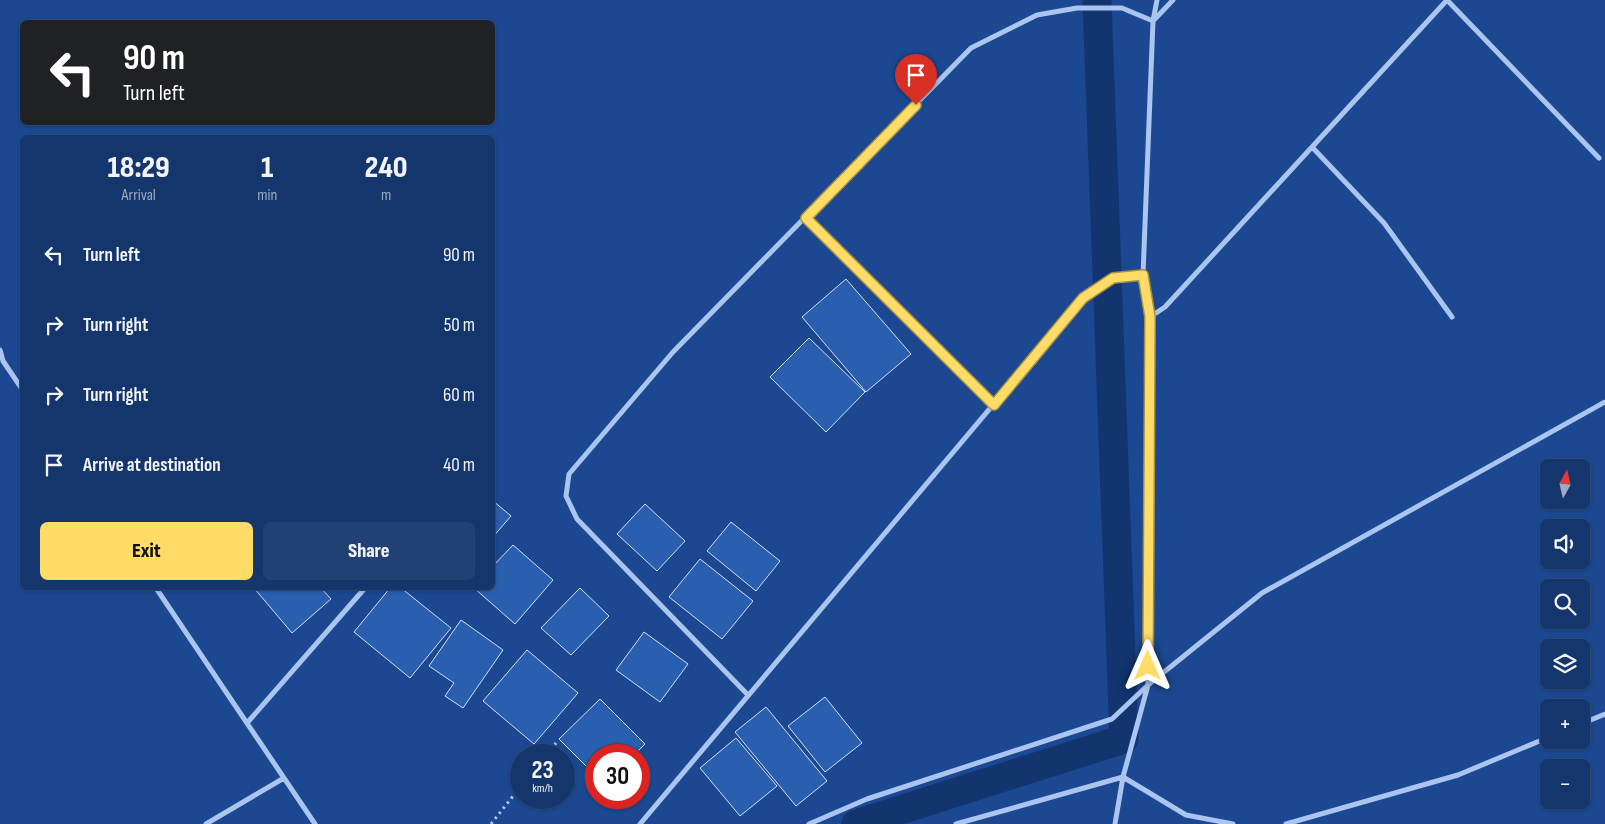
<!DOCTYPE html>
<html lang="en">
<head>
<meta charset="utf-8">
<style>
	body { margin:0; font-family:"Sofia Sans Condensed",sans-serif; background:#214175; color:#f1f3f6; height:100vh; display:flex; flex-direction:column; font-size:19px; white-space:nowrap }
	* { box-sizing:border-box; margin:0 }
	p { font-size:16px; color:#9dabc2 }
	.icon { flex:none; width:28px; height:28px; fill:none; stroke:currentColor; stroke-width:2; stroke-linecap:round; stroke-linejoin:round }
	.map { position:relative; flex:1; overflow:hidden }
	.sheet { position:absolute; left:20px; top:135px; width:475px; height:455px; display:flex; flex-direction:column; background:#14366d; border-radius:8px; box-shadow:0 1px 4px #0004,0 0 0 1px #335080 }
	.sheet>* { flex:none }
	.top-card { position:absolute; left:20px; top:20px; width:475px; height:105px; border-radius:8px; box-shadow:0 1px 4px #0004,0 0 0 1px #335080; background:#202124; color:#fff; overflow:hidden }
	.needle { width:32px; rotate:8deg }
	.tools { position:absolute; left:1540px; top:459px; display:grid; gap:10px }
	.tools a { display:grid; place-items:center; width:50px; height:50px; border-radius:8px; background:#14366d; box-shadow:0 1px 4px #0004,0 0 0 1px #335080; font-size:25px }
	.speed { position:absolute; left:510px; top:744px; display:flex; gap:10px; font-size:25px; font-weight:700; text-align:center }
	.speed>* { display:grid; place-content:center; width:65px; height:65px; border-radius:50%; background:#14366d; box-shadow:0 1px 4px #0004,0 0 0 1px #335080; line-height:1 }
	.speed small { font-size:12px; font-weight:400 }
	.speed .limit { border:8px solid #d22; background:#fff; color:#111 }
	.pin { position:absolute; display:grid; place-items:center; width:42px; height:42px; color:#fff; margin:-51px -21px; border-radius:50% 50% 50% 0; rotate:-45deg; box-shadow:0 0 5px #0007 }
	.pin .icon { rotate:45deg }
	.me { position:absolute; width:55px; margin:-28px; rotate:0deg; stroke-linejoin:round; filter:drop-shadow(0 0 4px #0008) }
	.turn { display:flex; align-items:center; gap:18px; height:105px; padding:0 20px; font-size:22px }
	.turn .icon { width:65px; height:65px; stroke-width:2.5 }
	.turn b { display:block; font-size:35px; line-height:42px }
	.eta { display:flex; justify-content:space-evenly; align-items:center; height:85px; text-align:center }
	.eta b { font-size:30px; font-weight:800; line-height:35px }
	.cta { display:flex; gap:10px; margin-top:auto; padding:10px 20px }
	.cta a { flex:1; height:58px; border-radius:8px; background:#ffdc67; color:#111; font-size:20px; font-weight:800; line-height:58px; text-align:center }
	.cta a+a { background:#214175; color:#f1f3f6 }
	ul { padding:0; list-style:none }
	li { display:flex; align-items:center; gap:15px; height:70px; padding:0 20px }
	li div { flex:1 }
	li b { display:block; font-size:19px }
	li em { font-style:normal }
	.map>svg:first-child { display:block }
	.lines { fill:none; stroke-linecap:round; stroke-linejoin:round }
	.canal { stroke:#12346f; stroke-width:29 }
	.building { fill:#2a5eaf; stroke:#d0e1fa }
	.path { stroke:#aac5ef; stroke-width:3; stroke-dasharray:2.5 4; stroke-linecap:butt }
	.street { stroke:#aac5ef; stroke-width:5 }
	.route-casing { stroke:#a68f43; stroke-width:12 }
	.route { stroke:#ffdc67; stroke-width:9 }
</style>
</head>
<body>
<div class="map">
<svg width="1605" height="824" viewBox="0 0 1605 824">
	<rect width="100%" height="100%" fill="#1b4891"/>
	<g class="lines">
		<path class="canal" d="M856,824L1124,739L1097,0"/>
	</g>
	<path class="building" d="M846,279L911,354L866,392L802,317Z
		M809,338L865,392L826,432L770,377Z
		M492,500L511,516L492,538Z
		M645,504L685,541L657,571L617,534Z
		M731,522L780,561L756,591L707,551Z
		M513,545L553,580L515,624L474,588H492V567Z
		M700,559L753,601L722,639L669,597Z
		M254,588H321L331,599L292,633Z
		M390,588H401L451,628L410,678L354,632Z
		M580,588L609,616L571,655L541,628Z
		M461,620L503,650L463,708L445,696L454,683L429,666Z
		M644,632L688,664L660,702L616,670Z
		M527,650L578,693L534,744L483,701Z
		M825,697L862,743L825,772L788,726Z
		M600,699L645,744L634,755H596V776L559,739Z
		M766,707L827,781L796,806L735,732Z
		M736,738L777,786L740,816L700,768Z"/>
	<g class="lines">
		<path class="path" d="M547,755L556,743
			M491,824L521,786"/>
		<path class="street" d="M1447,0L1599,158
			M1312,147L1384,223L1452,317
			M806,218L994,405
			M1150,317L1165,307L1447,0
			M0,350L3,361L22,389
			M156,588L315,824
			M748,695L577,519L566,496L569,474L673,352L971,48L1037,15L1077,8H1122L1153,21L1173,0
			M247,723L365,588
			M1581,724L1605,714
			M206,824L284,778
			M640,824L1083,298L1113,278L1143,275L1153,21L1157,0
			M809,824L867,799L1112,719L1148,685L1150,317L1143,275
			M956,824L1123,777L1186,815L1233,824
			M1115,824L1123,777L1148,685L1262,593L1605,402
			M1286,824L1458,775L1549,737"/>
	</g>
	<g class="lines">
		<defs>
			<path id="route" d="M916,105L806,218L994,405L1083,298L1113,278L1143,275L1150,317L1148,666"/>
		</defs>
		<use href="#route" class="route-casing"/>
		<use href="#route" class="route"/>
	</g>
</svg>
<div class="tools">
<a><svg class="needle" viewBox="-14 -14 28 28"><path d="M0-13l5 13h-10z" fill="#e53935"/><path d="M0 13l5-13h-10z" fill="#9dabc2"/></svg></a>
<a><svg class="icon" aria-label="sound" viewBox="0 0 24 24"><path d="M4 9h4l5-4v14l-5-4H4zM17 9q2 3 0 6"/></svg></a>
<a><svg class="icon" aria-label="search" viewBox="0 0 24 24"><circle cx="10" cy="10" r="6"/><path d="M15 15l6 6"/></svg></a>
<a><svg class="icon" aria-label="layers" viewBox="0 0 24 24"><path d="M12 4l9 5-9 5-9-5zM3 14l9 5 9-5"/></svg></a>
<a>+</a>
<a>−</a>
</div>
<div class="speed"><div>23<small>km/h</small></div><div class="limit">30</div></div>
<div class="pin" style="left:916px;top:105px;background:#d93025"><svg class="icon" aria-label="arrive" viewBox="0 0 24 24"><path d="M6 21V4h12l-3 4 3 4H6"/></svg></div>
<svg class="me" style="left:1148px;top:666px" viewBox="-20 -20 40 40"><path d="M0-17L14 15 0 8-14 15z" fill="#ffdc67" stroke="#fff" stroke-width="4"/></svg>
<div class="top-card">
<div class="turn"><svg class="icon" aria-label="left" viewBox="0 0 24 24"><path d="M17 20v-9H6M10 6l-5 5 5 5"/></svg><div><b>90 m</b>Turn left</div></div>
</div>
<section class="sheet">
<div class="eta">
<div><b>18:29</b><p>Arrival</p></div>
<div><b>1</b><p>min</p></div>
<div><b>240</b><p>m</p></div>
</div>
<ul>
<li><svg class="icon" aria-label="left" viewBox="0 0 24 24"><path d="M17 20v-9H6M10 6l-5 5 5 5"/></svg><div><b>Turn left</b></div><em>90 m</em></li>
<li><svg class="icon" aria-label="right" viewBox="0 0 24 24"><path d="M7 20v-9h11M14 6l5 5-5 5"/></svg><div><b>Turn right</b></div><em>50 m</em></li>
<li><svg class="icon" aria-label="right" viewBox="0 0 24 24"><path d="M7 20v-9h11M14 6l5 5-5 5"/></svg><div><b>Turn right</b></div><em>60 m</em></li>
<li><svg class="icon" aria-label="arrive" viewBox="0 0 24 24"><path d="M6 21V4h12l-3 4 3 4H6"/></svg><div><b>Arrive at destination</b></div><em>40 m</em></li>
</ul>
<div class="cta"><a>Exit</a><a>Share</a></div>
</section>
</div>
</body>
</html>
